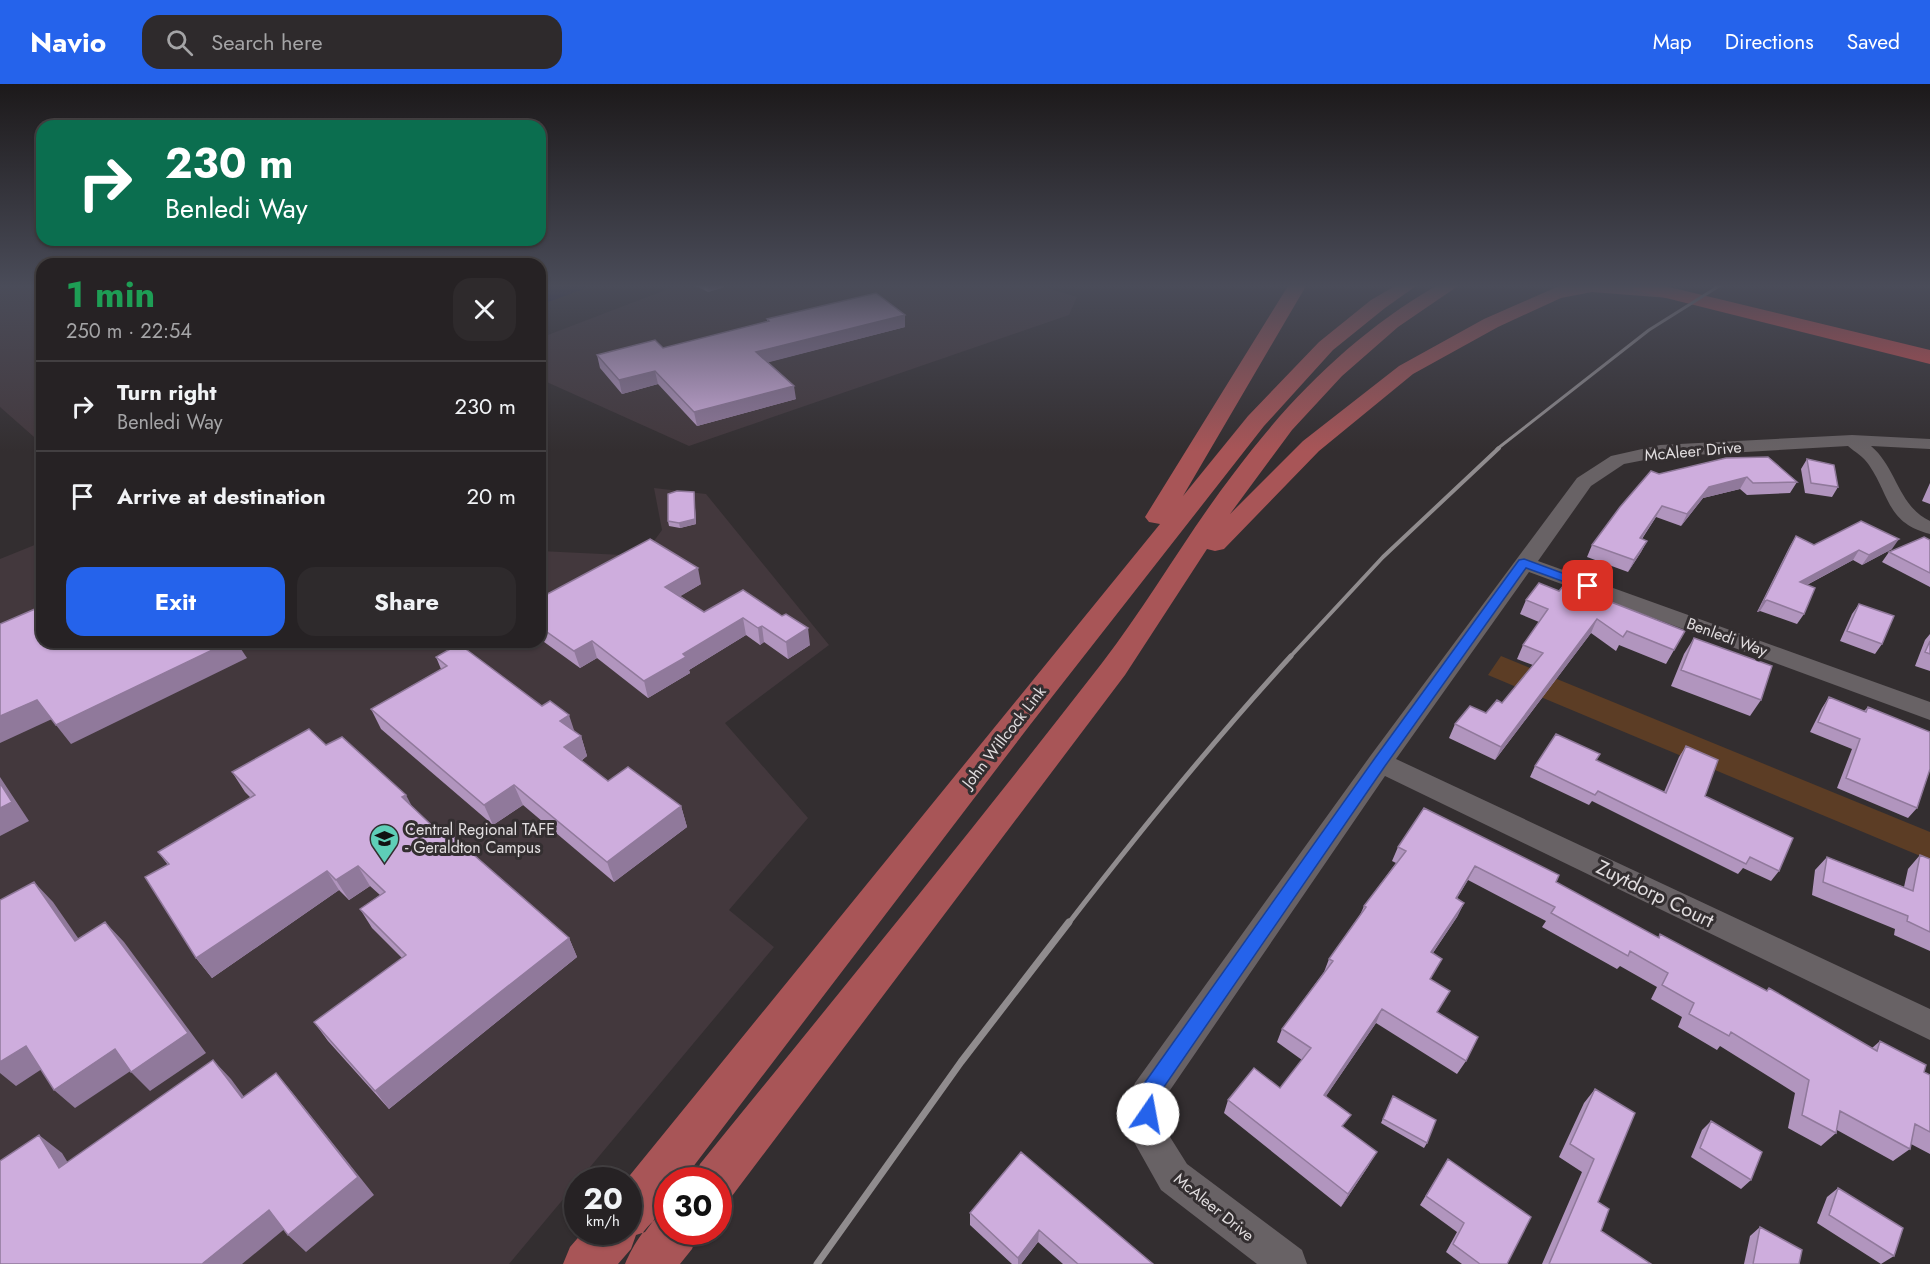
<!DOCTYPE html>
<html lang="en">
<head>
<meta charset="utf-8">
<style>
	body { margin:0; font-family:Jost,sans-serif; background:#2e2a2c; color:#f1f3f6; height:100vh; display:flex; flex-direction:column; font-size:22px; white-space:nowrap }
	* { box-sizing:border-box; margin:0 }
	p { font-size:20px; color:#a4a4a6 }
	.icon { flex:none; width:33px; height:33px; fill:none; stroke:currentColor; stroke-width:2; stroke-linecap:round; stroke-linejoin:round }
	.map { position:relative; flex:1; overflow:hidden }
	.drawer { position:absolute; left:36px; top:174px; width:510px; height:390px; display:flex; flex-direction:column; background:#262224; border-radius:18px; box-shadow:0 2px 4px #0004,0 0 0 2px #423f41 }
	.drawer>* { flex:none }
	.guide { position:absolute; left:36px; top:36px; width:510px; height:126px; border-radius:18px; box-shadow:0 2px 4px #0004,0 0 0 2px #423f41; background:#0b6e4f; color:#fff; overflow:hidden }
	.speed { position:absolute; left:564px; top:1083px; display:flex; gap:12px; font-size:30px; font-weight:700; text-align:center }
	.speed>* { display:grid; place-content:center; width:78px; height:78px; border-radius:50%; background:#262224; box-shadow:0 2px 4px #0004,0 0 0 2px #423f41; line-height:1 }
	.speed small { font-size:15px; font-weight:400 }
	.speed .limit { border:9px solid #d22; background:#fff; color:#111 }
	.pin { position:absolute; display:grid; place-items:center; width:51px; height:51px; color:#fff; margin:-26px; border-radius:12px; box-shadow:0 3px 9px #0006 }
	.me { position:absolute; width:66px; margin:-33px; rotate:12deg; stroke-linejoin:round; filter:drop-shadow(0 0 4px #0008) }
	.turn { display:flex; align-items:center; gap:21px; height:126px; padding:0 30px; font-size:27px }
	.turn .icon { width:78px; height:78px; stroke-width:2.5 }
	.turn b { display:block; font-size:42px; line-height:51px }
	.round { display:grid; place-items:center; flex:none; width:63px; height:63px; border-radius:18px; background:#2e2a2c }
	.headline { display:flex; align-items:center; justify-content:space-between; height:102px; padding:0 30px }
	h1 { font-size:36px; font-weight:700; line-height:45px; color:#1e9e55 }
	.button { display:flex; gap:12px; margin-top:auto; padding:12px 30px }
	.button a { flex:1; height:69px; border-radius:18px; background:#2563eb; color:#fff; font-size:24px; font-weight:700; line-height:69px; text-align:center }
	.button a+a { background:#2e2a2c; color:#f1f3f6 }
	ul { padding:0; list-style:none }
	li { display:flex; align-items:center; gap:18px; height:90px; padding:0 30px; border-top:2px solid #423f41 }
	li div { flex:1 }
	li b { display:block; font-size:22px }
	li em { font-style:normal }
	header { display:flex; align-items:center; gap:36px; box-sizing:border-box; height:84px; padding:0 30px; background:#2563eb; color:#fff }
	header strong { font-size:28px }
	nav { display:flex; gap:33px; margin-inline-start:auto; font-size:21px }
	.search { width:420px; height:54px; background:#2e2a2c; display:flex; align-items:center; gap:15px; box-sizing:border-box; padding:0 21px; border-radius:18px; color:#a4a4a6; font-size:22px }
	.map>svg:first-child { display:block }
	.built { fill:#43383d }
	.green { fill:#5c3d25 }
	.water { fill:#1b1a43 }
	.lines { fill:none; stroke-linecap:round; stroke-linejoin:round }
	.minor { fill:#686265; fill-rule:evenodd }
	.major { fill:#a85557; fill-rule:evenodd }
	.highway { fill:#d24d4e; fill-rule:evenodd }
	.rail-far3 { stroke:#908c8e; stroke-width:3 }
	.rail-far2 { stroke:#908c8e; stroke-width:4 }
	.rail-far1 { stroke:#908c8e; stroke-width:5 }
	.rail { stroke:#908c8e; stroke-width:7 }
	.wall { fill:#b195be }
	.shaded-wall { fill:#90799b }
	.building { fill:#ceaddd; stroke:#90799b; stroke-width:1.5 }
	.route { fill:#2563eb; stroke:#184099; stroke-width:1.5 }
	.labels { text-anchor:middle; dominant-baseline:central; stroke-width:6; stroke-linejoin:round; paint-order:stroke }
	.street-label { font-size:16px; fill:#e1dddf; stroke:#332e30 }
	.poi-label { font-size:16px; fill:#e1dddf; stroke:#332e30; text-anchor:start }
	.near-street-label { font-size:20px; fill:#e1dddf; stroke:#332e30 }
</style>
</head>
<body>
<header>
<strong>Navio</strong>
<div class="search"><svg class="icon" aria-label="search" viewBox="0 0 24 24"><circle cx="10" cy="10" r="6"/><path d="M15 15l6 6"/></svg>Search here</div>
<nav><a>Map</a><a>Directions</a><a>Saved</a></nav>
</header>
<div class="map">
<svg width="1930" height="1180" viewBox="0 0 1930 1180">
	<rect width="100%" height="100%" fill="#332e30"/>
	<path class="built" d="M0,202H42V360L0,323Z
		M676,202H1041L1077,213L1069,231L689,362L540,295V254Z
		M654,404L706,410L829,561L725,639L808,734L729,826L774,863L509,1180H0V475L42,458V558H540V467L643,472L662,446Z"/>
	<path class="green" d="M1501,572L1930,748V776L1488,591Z"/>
	<path class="water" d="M540,202H592L540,221Z"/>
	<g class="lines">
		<path class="minor" d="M1852,351L1930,355V365L1871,362C1897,384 1898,422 1930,437V450C1887,439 1890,412 1869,381C1864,373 1855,368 1848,362L1660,373L1624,380L1591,402L1538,477L1930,618V636L1529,488L1396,675L1930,925V956L1385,692L1164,1015L1165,1045L1187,1080L1302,1166L1307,1180H1257L1161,1106L1129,1049L1130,1011L1135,999L1371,671L1577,394L1611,372L1660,361Z"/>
		<path class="major" d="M1288,202H1306L1183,412L1248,332L1319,258L1371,216L1395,202H1416L1385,224L1333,266L1264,342L1030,641L683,1096H668V1117L645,1148L636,1151L631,1165L618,1180H563L570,1163L583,1148H628V1096H626L1160,440L1149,438L1145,433Z
			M1436,202H1458L1398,243L1342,292L1292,346L1230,430L1303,357L1399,282L1484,235L1559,202H1646L1675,205L1678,209L1675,213L1669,214L1592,208L1561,214L1498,243L1413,290L1319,367L1224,465L1215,467L1207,465L1125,591L732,1112L718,1118V1096H693L700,1080C835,914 971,748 1102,579C1149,518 1187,450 1234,389C1289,315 1356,248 1436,202Z
			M668,1127V1148H699L692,1165L680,1180H625C633,1161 648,1136 668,1127Z"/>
		<path class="highway" d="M1631,202H1665L1930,266V280L1634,206Z"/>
		<path class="rail-far3" d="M1497,365L1649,246L1719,202"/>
		<path class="rail-far2" d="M1290,573L1383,473L1499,364"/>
		<path class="rail-far1" d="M1068,840C1139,748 1213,657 1291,572"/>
		<path class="rail" d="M817,1180L961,978L1069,838"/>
	</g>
	<path class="wall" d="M696,202H724V203L708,208Z
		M905,231V243L768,278L796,315L697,342L658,300L622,310L600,284L597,271L663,264L767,238V235Z
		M1768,373L1797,398L1790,409L1747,411L1740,405L1703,414L1681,442L1656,433L1642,455L1647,457L1641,468L1628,488L1587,473L1592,461L1659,390Z
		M1807,375L1838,403L1832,413L1805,409L1801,385Z
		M1930,399V420L1922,417Z
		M694,408L696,440L680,444L669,442L668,437Z
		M1796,452L1814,461L1892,465L1862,481L1853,476L1807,501L1804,530L1797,540L1760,527L1757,528L1790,462Z
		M1930,456V503L1882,478L1889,468Z
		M701,500L680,512L704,528L743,506L810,561L788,575L764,558L760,561L746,551L689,586L690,589L648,614L597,574L580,584L540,555V514Z
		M1559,507L1685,547L1666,580L1619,561L1616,567L1591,549L1495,676L1449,654L1455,640L1486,629L1502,619L1533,581L1517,575L1523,561L1539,538L1520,530L1526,516Z
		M1859,520L1882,560L1875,570L1840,557L1852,530Z
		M1930,550V587L1915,582L1925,556Z
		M1694,554L1761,616L1750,632L1671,602L1684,570Z
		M436,573L575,648L581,652L587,672L581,677L608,697L681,722L687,743L614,798L523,721L493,741L381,645L371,625L441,585Z
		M1829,613L1864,627L1868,623L1917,724L1908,734L1837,704L1852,665L1810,648L1822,624Z
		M326,661L412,723L446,755L569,854L577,873L389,1025L328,957L314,938L402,874L372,844L360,825L380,811L370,802L349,816L339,806L212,894L196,874L168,781L158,768L251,714L245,708L232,688Z
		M1686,662L1705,712L1779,787L1771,797L1743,784L1738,790L1592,717L1589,721L1530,693L1535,682L1596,676L1664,708L1679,673Z
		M1398,763L1556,798L1658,854L1660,850L1766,907L1769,904L1872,964L1880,957L1924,988L1930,991V1070L1911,1060L1910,1065L1893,1077L1837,1046L1836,1049L1821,1062L1788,1044L1795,1009L1720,962L1717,966L1678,943L1682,933L1651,915L1657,903L1620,882L1617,885L1542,843L1546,837L1468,796L1457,814L1464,819L1457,833L1433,869L1431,896L1437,929L1466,977L1457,990L1376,939L1326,1012L1344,1044L1369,1081L1341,1123L1224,1029L1228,1016L1280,1004L1302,976L1277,958L1282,945L1324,888L1329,875L1360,831L1364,822L1396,779L1392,777Z
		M1920,771L1930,775V867L1894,851L1895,845L1812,811L1815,786L1827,773L1904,803L1908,785Z
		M1595,1005L1598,1118L1601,1147L1651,1180H1542L1582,1088L1559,1073L1584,1019Z
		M1393,1012L1427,1059L1424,1064L1381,1039Z
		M1711,1037L1751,1096L1741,1105L1691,1073L1702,1046Z
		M1021,1068L1153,1180H1063L1038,1158L1021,1180H1012L970,1141V1129Z
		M1448,1075L1507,1180H1462L1446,1168L1457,1148L1420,1121Z
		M1838,1104L1894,1172L1881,1180L1817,1139L1827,1113Z
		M1760,1143L1799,1180H1744L1750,1152Z"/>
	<path class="shaded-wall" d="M707,202H724V203L708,208Z
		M905,231V243L758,281L756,268Z
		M655,287L658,300L622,310L619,296Z
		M794,302L796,315L697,342L694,328Z
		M1747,393L1740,405L1703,414L1681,442L1687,430L1709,403Z
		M694,408L696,440L680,444L679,439Z
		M1662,422L1656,433L1634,466L1640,454Z
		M1899,455L1892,465L1862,481L1869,471Z
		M1647,457L1641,468L1628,488L1634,476Z
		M1859,466L1853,476L1793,508L1800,498Z
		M698,484L701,500L669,519L665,503Z
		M1767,516L1760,527L1757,528L1763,518Z
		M743,534L746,551L689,586L690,589L648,614L644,597L683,570Z
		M1597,535L1591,549L1495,676L1501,663Z
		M762,542L764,558L760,561L758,544Z
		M808,544L810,561L788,575L786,558Z
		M592,557L597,574L580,584L574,567Z
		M229,558H256L241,565L247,574L71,660L56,641Z
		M37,616L52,635L0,659V632Z
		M569,631L576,652L560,637Z
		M581,652L587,672L571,684L564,663Z
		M0,693L29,737L0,752Z
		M514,701L523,721L493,741L484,721Z
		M406,711L416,730L402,713Z
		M681,722L687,743L614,798L607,778Z
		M358,782L370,802L349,816L336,796Z
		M1475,782L1468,796L1449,828L1456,814Z
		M327,787L339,806L212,894L196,874Z
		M34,798L53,818L94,877L75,857Z
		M1464,819L1457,833L1424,882L1431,868Z
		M105,838L124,858L206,969L150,1007L131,988Z
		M569,854L577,873L389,1025L375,1007Z
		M1382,925L1376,939L1318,1024L1324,1011Z
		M26,962L48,981L16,1002L0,989V978Z
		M115,965L135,984L75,1024L54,1006Z
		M213,976L231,995L259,1033L242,1014Z
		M276,989L292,1008L374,1111L306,1168L288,1151Z
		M39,1051L62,1069L82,1102L59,1084Z
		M1377,1068L1369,1081L1341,1123L1348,1110Z
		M269,1126L287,1143L242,1180H202Z
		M1039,1146L1038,1158L1021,1180H1018V1174Z"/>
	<path class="building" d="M876,209L905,231L756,268L794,302L694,328L655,287L619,296L597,271L655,256L663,264L769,237L767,235Z
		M1768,373L1797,398L1753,399L1747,393L1709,403L1687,430L1662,422L1640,454L1647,457L1634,476L1592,461L1620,423L1651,387L1659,390L1726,374Z
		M1807,375L1834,381L1838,403L1811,399Z
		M677,407L694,408L695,435L679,439L668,437V410Z
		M1861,437L1899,455L1869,471L1859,466L1800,498L1815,504L1804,530L1767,516L1763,518L1796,452L1814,461Z
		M1924,453L1930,456V489L1889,468Z
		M650,455L698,484L665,503L704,528L743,506L782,532L786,530L808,544L786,558L762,542L758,544L743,534L683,570L686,573L644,597L592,557L574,567L540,543V514Z
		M1539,499L1559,507L1565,500L1685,547L1674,566L1627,547L1623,553L1597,535L1501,663L1455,640L1470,622L1486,629L1497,616L1502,619L1543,569L1523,561L1548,525L1526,516Z
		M1859,520L1894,532L1882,560L1847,547Z
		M42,522V558H229L56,641L37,616L0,632V540Z
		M1694,554L1772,582L1761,616L1681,586Z
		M1930,557V570L1925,568Z
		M459,560L542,622L550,617L569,631L560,637L581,652L564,663L608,697L628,683L681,722L607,778L514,701L484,721L371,625L447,582L436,573Z
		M1829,613L1866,628L1868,623L1930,648V685L1917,724L1846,694L1860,655L1818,638Z
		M309,645L326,661L342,653L406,711L402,713L446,755L451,751L569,854L375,1007L314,938L406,871L360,825L385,808L358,782L336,796L327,787L196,874L145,793L169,780L158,768L255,711L232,688Z
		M1556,650L1600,670L1596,676L1666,709L1686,662L1718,676L1705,712L1793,754L1779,787L1750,773L1746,780L1598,707L1595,711L1535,682Z
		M0,699L12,718L0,724Z
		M1424,724L1559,791L1556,798L1659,854L1660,850L1767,907L1769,904L1877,967L1880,957L1926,981L1924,988L1930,991V1048L1915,1040L1910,1065L1840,1027L1836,1049L1802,1031L1809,996L1731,948L1729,952L1689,930L1694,919L1662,901L1668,889L1630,867L1628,872L1551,829L1555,823L1475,782L1456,814L1464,819L1431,868L1442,875L1430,895L1450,907L1437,928L1478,953L1466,977L1382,925L1324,1011L1351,1031L1342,1042L1377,1068L1348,1110L1228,1016L1254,984L1280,1004L1311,964L1282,945L1333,877L1329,875L1366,823L1364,822L1406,767L1398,763Z
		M1920,771L1930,775V848L1907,837L1908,832L1823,798L1827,773L1913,807Z
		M34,798L75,857L105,838L188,949L131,988L115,965L54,1006L26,962L0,978V816Z
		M213,976L242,1014L276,989L358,1093L288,1151L269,1126L202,1180H0V1077L39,1051L59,1084Z
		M1595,1005L1635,1029L1598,1118L1609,1125L1601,1147L1651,1180H1549L1594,1075L1570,1060Z
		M1393,1012L1436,1036L1427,1059L1383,1035Z
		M1711,1037L1762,1068L1751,1096L1700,1064Z
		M1021,1068L1153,1180H1078L1039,1146L1018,1174L970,1129Z
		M1448,1075L1531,1133L1507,1180H1480L1453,1160L1464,1139L1426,1112Z
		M1838,1104L1903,1144L1894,1172L1829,1131Z
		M1760,1143L1802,1166L1799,1180H1753Z"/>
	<linearGradient id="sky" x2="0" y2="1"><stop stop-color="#1c191a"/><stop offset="0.55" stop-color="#4a4c59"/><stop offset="1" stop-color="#4a4c59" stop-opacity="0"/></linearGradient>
	<rect width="1930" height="367" fill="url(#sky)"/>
	<path class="route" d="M1524,475L1592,500L1594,502L1592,505H1584L1526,484L1385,682L1157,1013V1030L1155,1037L1148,1040L1140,1037C1136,1027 1136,1014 1141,1004L1375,674L1519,476Z"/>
	<defs>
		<symbol id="university-pin" viewBox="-11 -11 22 30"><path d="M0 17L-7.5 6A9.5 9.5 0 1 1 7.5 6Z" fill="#5eceb7" stroke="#332e30"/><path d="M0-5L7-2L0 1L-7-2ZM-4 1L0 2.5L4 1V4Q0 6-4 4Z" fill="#111"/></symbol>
	</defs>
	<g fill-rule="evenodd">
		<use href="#university-pin" x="368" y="738" width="33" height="45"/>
	</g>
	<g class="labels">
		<g class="street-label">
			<text transform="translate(1693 367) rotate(-5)">McAleer Drive</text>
			<text transform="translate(1727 553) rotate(20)">Benledi Way</text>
			<text transform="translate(1004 653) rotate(-52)">John Willcock Link</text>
			<text transform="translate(1214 1123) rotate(39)">McAleer Drive</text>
		</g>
		<g class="poi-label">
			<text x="405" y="745">Central Regional TAFE<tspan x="405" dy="18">- Geraldton Campus</tspan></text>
		</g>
		<g class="near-street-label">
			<text transform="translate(1655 810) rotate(26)">Zuytdorp Court</text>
		</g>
	</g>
</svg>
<div class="speed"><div>20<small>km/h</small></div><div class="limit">30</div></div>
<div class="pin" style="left:1588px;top:502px;background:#d93025"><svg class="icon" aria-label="arrive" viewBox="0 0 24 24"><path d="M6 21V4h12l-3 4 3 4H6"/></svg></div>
<svg class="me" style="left:1148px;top:1030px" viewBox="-20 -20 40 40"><circle r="19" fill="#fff"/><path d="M0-13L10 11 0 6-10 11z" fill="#2563eb"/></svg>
<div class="guide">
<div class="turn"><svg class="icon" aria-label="right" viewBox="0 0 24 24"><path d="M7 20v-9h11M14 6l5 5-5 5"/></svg><div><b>230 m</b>Benledi Way</div></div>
</div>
<section class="drawer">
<div class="headline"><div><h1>1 min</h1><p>250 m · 22:54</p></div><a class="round"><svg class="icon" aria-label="close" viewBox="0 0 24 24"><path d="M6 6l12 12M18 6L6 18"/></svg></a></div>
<ul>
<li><svg class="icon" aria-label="right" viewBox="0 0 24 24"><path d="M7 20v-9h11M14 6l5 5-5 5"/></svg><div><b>Turn right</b><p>Benledi Way</p></div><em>230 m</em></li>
<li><svg class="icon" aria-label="arrive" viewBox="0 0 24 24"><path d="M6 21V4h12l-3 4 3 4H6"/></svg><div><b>Arrive at destination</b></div><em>20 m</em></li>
</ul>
<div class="button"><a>Exit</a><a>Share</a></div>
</section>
</div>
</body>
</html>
